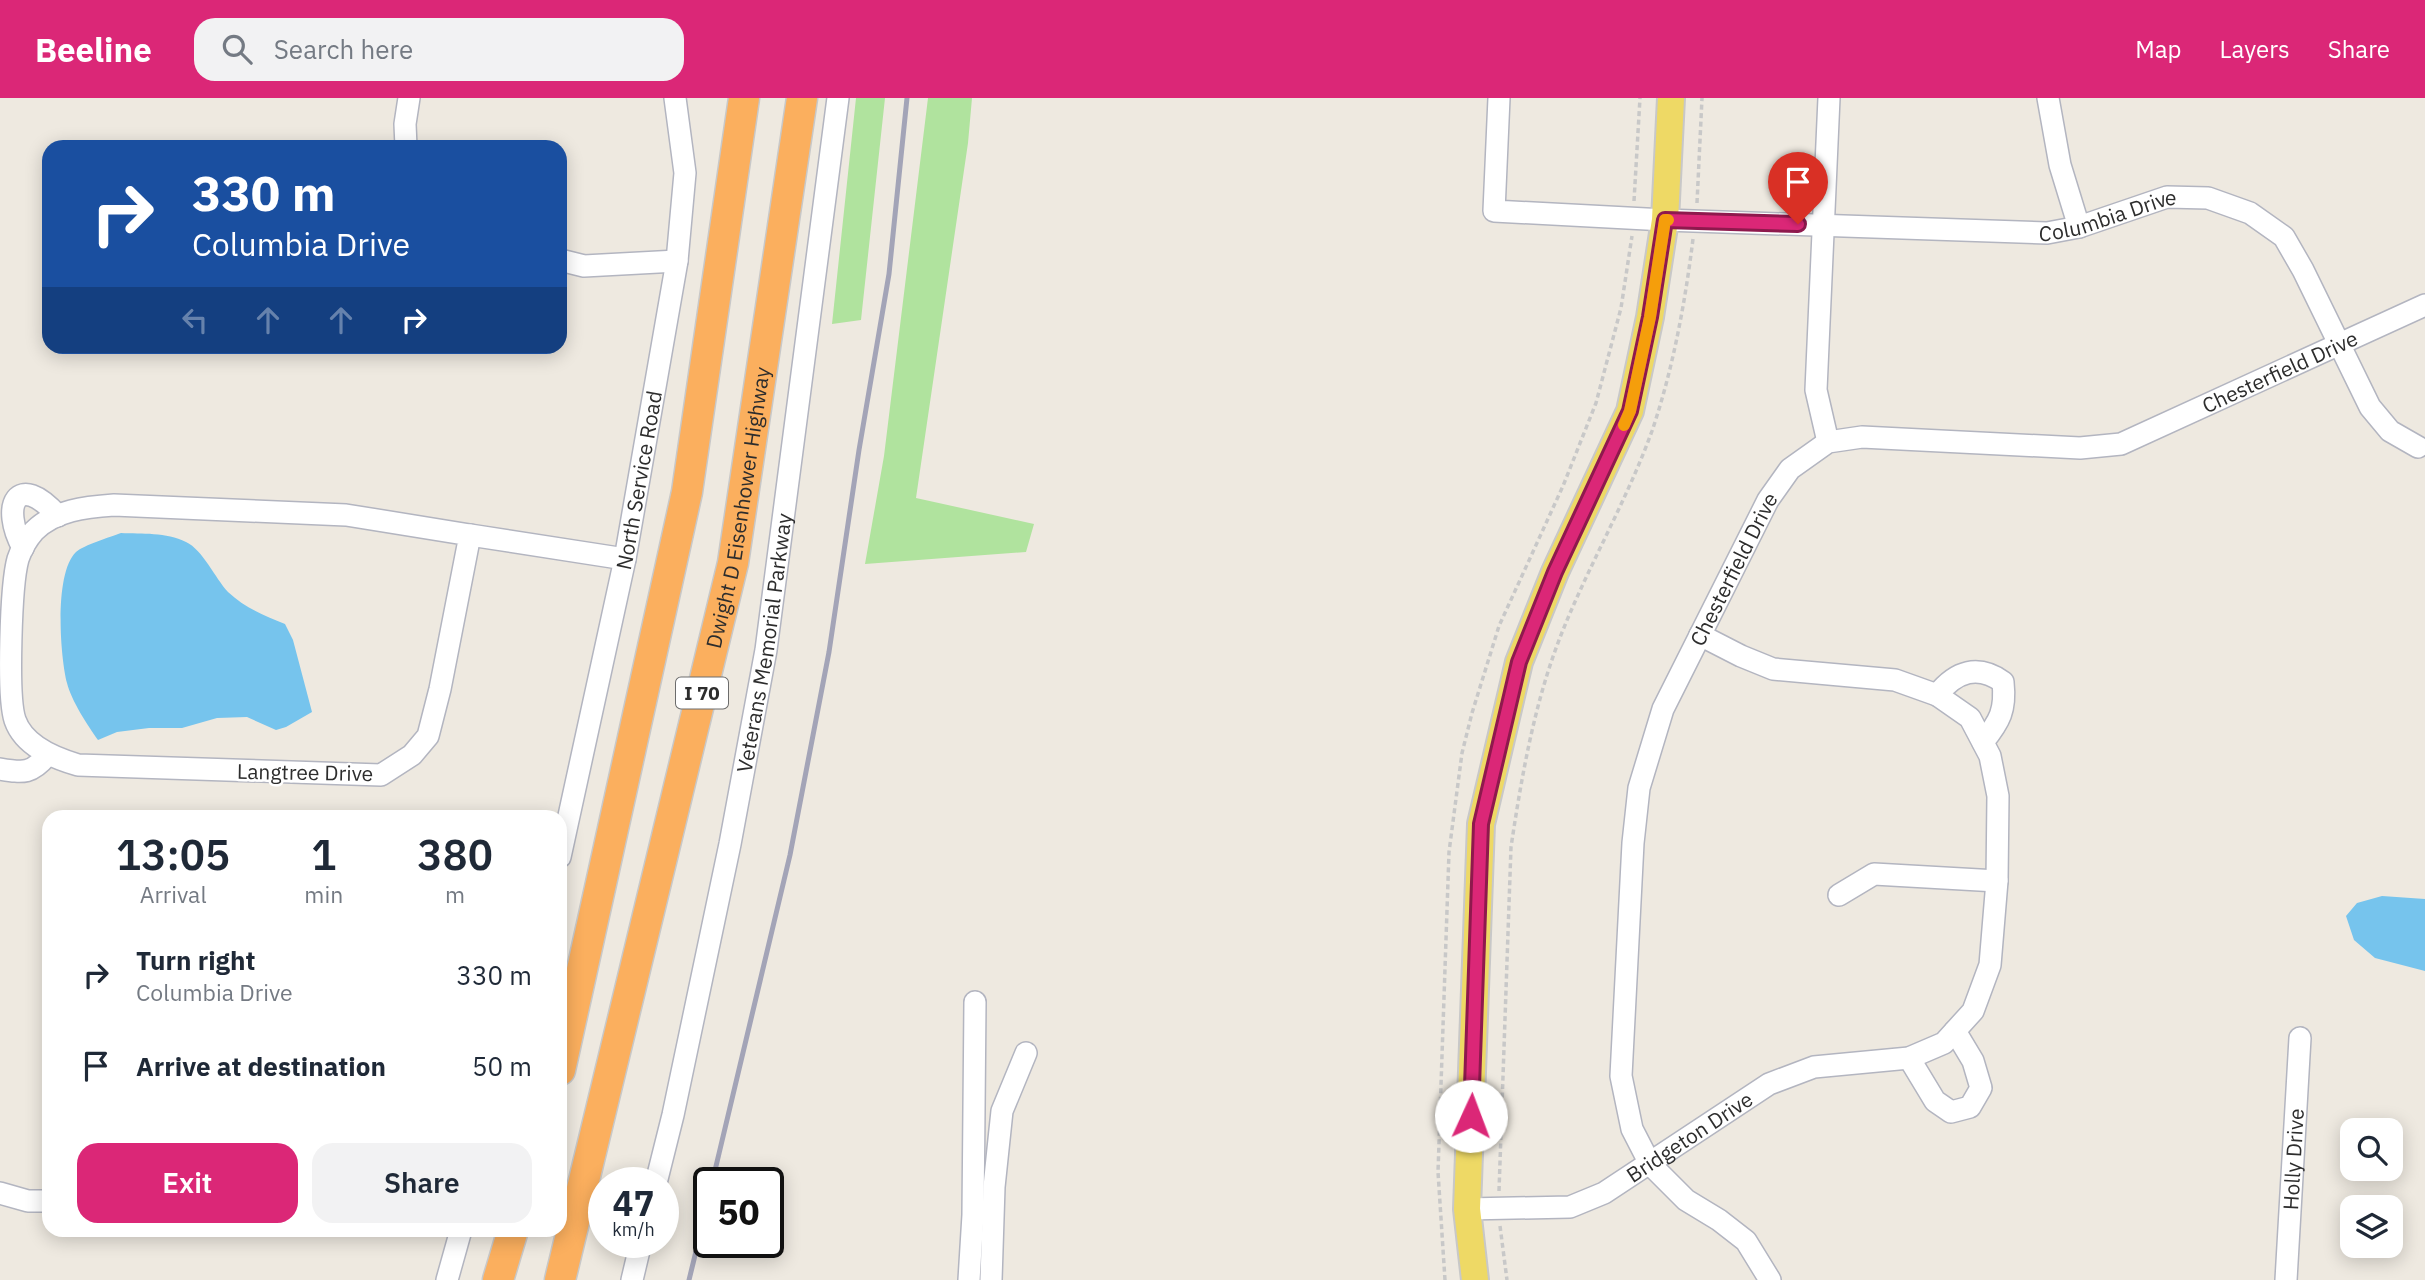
<!DOCTYPE html>
<html lang="en">
<head>
<meta charset="utf-8">
<style>
	body { margin:0; font-family:"IBM Plex Sans",sans-serif; background:#f2f2f3; color:#1f2937; height:100vh; display:flex; flex-direction:column; font-size:26px; white-space:nowrap }
	* { box-sizing:border-box; margin:0 }
	p { font-size:23px; color:#747a83 }
	.icon { flex:none; width:38px; height:38px; fill:none; stroke:currentColor; stroke-width:2; stroke-linecap:round; stroke-linejoin:round }
	.map { position:relative; flex:1; overflow:hidden }
	.side { position:absolute; left:42px; top:712px; width:525px; height:427px; display:flex; flex-direction:column; background:#fff; border-radius:21px; box-shadow:0 4px 18px #0003 }
	.side>* { flex:none }
	.guide { position:absolute; left:42px; top:42px; width:525px; height:214px; border-radius:21px; box-shadow:0 4px 18px #0003; background:#1a4fa0; color:#fff; overflow:hidden }
	.tools { position:absolute; left:2340px; top:1020px; display:grid; gap:14px }
	.tools a { display:grid; place-items:center; width:63px; height:63px; border-radius:14px; background:#fff; box-shadow:0 4px 18px #0003; font-size:35px }
	.speed { position:absolute; left:588px; top:1069px; display:flex; gap:14px; font-size:35px; font-weight:700; text-align:center }
	.speed>* { display:grid; place-content:center; width:91px; height:91px; border-radius:50%; background:#fff; box-shadow:0 4px 18px #0003; line-height:1 }
	.speed small { font-size:18px; font-weight:400 }
	.speed .limit { border:4px solid #111; border-radius:10px; background:#fff; color:#111 }
	.pin { position:absolute; display:grid; place-items:center; width:60px; height:60px; color:#fff; margin:-72px -30px; border-radius:50% 50% 50% 0; rotate:-45deg; box-shadow:0 0 7px #0007 }
	.pin .icon { rotate:45deg }
	.me { position:absolute; width:77px; margin:-38px; rotate:2deg; stroke-linejoin:round; filter:drop-shadow(0 0 5px #0008) }
	.turn { display:flex; align-items:center; gap:24px; height:147px; padding:0 35px; font-size:32px }
	.turn .icon { width:91px; height:91px; stroke-width:2.5 }
	.turn b { display:block; font-size:49px; line-height:60px }
	.lanes { display:flex; align-items:center; height:66px; padding:0 35px; background:#0003; justify-content:center; gap:35px; direction:ltr }
	.lanes .off { opacity:.35 }
	.eta { display:flex; justify-content:space-evenly; align-items:center; height:119px; text-align:center }
	.eta b { font-size:42px; font-weight:600; line-height:49px }
	.primary-button { display:flex; gap:14px; margin-top:auto; padding:14px 35px }
	.primary-button a { flex:1; height:80px; border-radius:21px; background:#db2777; color:#fff; font-size:28px; font-weight:600; line-height:80px; text-align:center }
	.primary-button a+a { background:#f2f2f3; color:#1f2937 }
	ul { padding:0; list-style:none }
	li { display:flex; align-items:center; gap:21px; height:91px; padding:0 35px }
	li div { flex:1 }
	li b { display:block; font-size:26px }
	li em { font-style:normal }
	header { display:flex; align-items:center; gap:42px; box-sizing:border-box; height:98px; padding:0 35px; background:#db2777; color:#fff }
	header strong { font-size:33px }
	nav { display:flex; gap:38px; margin-inline-start:auto; font-size:24px }
	.search { width:490px; height:63px; background:#f2f2f3; display:flex; align-items:center; gap:18px; box-sizing:border-box; padding:0 24px; border-radius:21px; color:#747a83; font-size:26px }
	.map>svg:first-child { display:block }
	.green { fill:#b0e39e }
	.water { fill:#76c4ed }
	.lines { fill:none; stroke-linecap:round; stroke-linejoin:round }
	.minor-casing { stroke:#b3b5c0; stroke-width:24 }
	.major-casing { stroke:#c8c8c8; stroke-width:30 }
	.highway-casing { stroke:#c8c8c8; stroke-width:33 }
	.path { stroke:#c8c8c8; stroke-width:3.5; stroke-dasharray:5 3.5; stroke-linecap:butt }
	.minor { stroke:#fff; stroke-width:21 }
	.major { stroke:#eed965; stroke-width:26 }
	.highway { stroke:#fbaf5e; stroke-width:30 }
	.rail { stroke:#a3a4b7; stroke-width:5 }
	.route-casing { stroke:#8e194d; stroke-width:18 }
	.route { stroke:#db2777; stroke-width:12 }
	.slow { stroke:#f59e0b; stroke-width:12 }
	.labels { text-anchor:middle; dominant-baseline:central; stroke-width:5; stroke-linejoin:round; paint-order:stroke }
	.shield { fill:#fff; stroke:#6c6c6c; stroke-width:2 }
	.shield-label { font-size:19px; font-weight:bold; fill:#2d2d2d }
	.street-label { font-size:21px; fill:#2d2d2d; stroke:#fff }
</style>
</head>
<body>
<header>
<strong>Beeline</strong>
<div class="search"><svg class="icon" aria-label="search" viewBox="0 0 24 24"><circle cx="10" cy="10" r="6"/><path d="M15 15l6 6"/></svg>Search here</div>
<nav><a>Map</a><a>Layers</a><a>Share</a></nav>
</header>
<div class="map">
<svg width="2425" height="1182" viewBox="0 0 2425 1182">
	<rect width="100%" height="100%" fill="#eee9e0"/>
	<path class="green" d="M856,0H885L861,222L832,226Z
		M928,0H972L968,45L916,400L1034,426L1026,454L865,466L884,358Z"/>
	<path class="water" d="M121,435C142,436 166,434 186,444C203,452 215,480 228,494C244,509 264,518 285,526L293,542L312,614L286,629L276,632L247,619L217,620L182,630H149L117,634L98,642C88,628 71,602 67,585C60,558 54,475 76,454C84,447 110,439 121,435Z
		M2382,798L2425,801V873L2375,860L2354,842L2346,818L2357,805Z"/>
	<g class="lines">
		<defs>
			<g id="minor">
				<path id="s1" d="M1499,0L1494,113L1665,122L2047,135L2079,129L2167,99L2208,100L2250,115L2284,139L2303,172L2370,309L2390,333L2418,349"/>
				<path d="M2048,0L2060,67L2079,129"/>
				<path d="M406,49L405,26L409,0"/>
				<path d="M560,162L584,168L677,163"/>
				<path d="M1828,344L1816,292L1829,0"/>
				<path d="M114,407L346,417L470,437L440,591L428,638L412,657L381,677L78,667C54,660 24,648 15,622C7,598 11,486 18,461C21,452 27,441 34,433C55,412 86,409 114,407Z"/>
				<path d="M470,437L625,461"/>
				<path d="M23,450C0,408 17,372 58,418"/>
				<path d="M1937,597C1956,573 1978,566 2003,584C2006,612 2000,623 1983,644"/>
				<path d="M0,671C24,675 32,676 48,656"/>
				<path id="s2" d="M560,759L625,461L677,163L685,75L675,0"/>
				<path d="M1839,797L1874,776L1997,783"/>
				<path d="M1909,960L1935,1003L1951,1014L1970,1009L1981,990L1973,963L1955,933"/>
				<path id="s3" d="M656,1085L673,1017L730,746L766,552L838,0"/>
				<path d="M0,1095L28,1103H49"/>
				<path id="s4" d="M1467,1111L1570,1109L1604,1095L1769,986L1814,969L1909,960L1944,945L1973,913L1990,867L1997,783L1998,698L1990,658L1970,620L1937,597L1895,582L1773,571L1741,558L1700,537"/>
				<path d="M447,1182L461,1132"/>
				<path d="M632,1182L641,1144"/>
				<path d="M969,1182L973,1117L975,904"/>
				<path d="M991,1182L994,1089L1002,1013L1026,955"/>
				<path id="s5" d="M1770,1182L1746,1143L1719,1122L1686,1102L1650,1066L1632,1031L1621,978L1633,745L1639,690L1663,611L1768,402L1790,371L1828,344L1862,339L2080,350L2121,346L2425,207"/>
				<path id="s6" d="M2286,1182L2300,940"/>
			</g>
			<path id="major" d="M1475,1182L1467,1111L1481,726L1519,564L1555,474L1630,313L1650,219L1665,122L1671,0"/>
			<g id="highway">
				<path d="M560,972L687,394L744,0"/>
				<path d="M498,1182L513,1132"/>
				<path id="s7" d="M560,1182L733,465L802,0"/>
			</g>
		</defs>
		<use href="#minor" class="minor-casing"/>
		<use href="#major" class="major-casing"/>
		<use href="#highway" class="highway-casing"/>
		<path class="path" d="M1634,103L1640,0
			M1697,105L1702,0
			M1499,1093L1511,749C1522,676 1535,601 1563,532C1590,465 1627,402 1652,333C1673,271 1685,205 1693,141
			M1500,1128L1507,1182
			M1445,1182L1438,1074L1449,754L1462,655L1472,615L1499,528L1563,388L1596,305L1621,210L1632,138"/>
		<use href="#minor" class="minor"/>
		<use href="#major" class="major"/>
		<use href="#highway" class="highway"/>
		<path class="rail" d="M712,1085L790,757L829,554L859,352L889,176L907,0
			M689,1182L709,1100"/>
	</g>
	<g class="lines">
		<defs>
			<path id="route" d="M1471,1018L1481,726L1519,564L1555,474L1630,313L1650,219L1665,122L1798,126"/>
		</defs>
		<use href="#route" class="route-casing"/>
		<use href="#route" class="route"/>
		<path class="slow" d="M1624,327L1630,313L1650,219L1665,122H1668"/>
	</g>
	<g class="labels">
		<rect class="shield" x="676" y="579.5" width="52" height="31" rx="5"/>
		<g class="shield-label">
			<text x="702" y="595">I 70</text>
		</g>
		<g class="street-label">
			<text stroke="none"><textPath href="#s1" startOffset="730">Columbia Drive</textPath></text>
			<text stroke="none"><textPath href="#s5" startOffset="1421">Chesterfield Drive</textPath></text>
			<text stroke="none"><textPath href="#s2" startOffset="385">North Service Road</textPath></text>
			<text stroke="none"><textPath href="#s7" startOffset="793">Dwight D Eisenhower Highway</textPath></text>
			<text stroke="none"><textPath href="#s5" startOffset="791">Chesterfield Drive</textPath></text>
			<text stroke="none"><textPath href="#s3" startOffset="551">Veterans Memorial Parkway</textPath></text>
			<text transform="translate(305 674) rotate(1)">Langtree Drive</text>
			<text stroke="none"><textPath href="#s4" startOffset="242">Bridgeton Drive</textPath></text>
			<text stroke="none"><textPath href="#s6" startOffset="121">Holly Drive</textPath></text>
		</g>
	</g>
</svg>
<div class="tools">
<a><svg class="icon" aria-label="search" viewBox="0 0 24 24"><circle cx="10" cy="10" r="6"/><path d="M15 15l6 6"/></svg></a>
<a><svg class="icon" aria-label="layers" viewBox="0 0 24 24"><path d="M12 4l9 5-9 5-9-5zM3 14l9 5 9-5"/></svg></a>
</div>
<div class="speed"><div>47<small>km/h</small></div><div class="limit">50</div></div>
<div class="pin" style="left:1798px;top:126px;background:#d93025"><svg class="icon" aria-label="arrive" viewBox="0 0 24 24"><path d="M6 21V4h12l-3 4 3 4H6"/></svg></div>
<svg class="me" style="left:1471px;top:1018px" viewBox="-20 -20 40 40"><circle r="19" fill="#fff"/><path d="M0-13L10 11 0 6-10 11z" fill="#db2777"/></svg>
<div class="guide">
<div class="turn"><svg class="icon" aria-label="right" viewBox="0 0 24 24"><path d="M7 20v-9h11M14 6l5 5-5 5"/></svg><div><b>330 m</b>Columbia Drive</div></div>
<div class="lanes"><svg class="icon off" aria-label="left" viewBox="0 0 24 24"><path d="M17 20v-9H6M10 6l-5 5 5 5"/></svg><svg class="icon off" aria-label="ahead" viewBox="0 0 24 24"><path d="M12 20V5M6 11l6-6 6 6"/></svg><svg class="icon off" aria-label="ahead" viewBox="0 0 24 24"><path d="M12 20V5M6 11l6-6 6 6"/></svg><svg class="icon" aria-label="right" viewBox="0 0 24 24"><path d="M7 20v-9h11M14 6l5 5-5 5"/></svg></div>
</div>
<section class="side">
<div class="eta">
<div><b>13:05</b><p>Arrival</p></div>
<div><b>1</b><p>min</p></div>
<div><b>380</b><p>m</p></div>
</div>
<ul>
<li><svg class="icon" aria-label="right" viewBox="0 0 24 24"><path d="M7 20v-9h11M14 6l5 5-5 5"/></svg><div><b>Turn right</b><p>Columbia Drive</p></div><em>330 m</em></li>
<li><svg class="icon" aria-label="arrive" viewBox="0 0 24 24"><path d="M6 21V4h12l-3 4 3 4H6"/></svg><div><b>Arrive at destination</b></div><em>50 m</em></li>
</ul>
<div class="primary-button"><a>Exit</a><a>Share</a></div>
</section>
</div>
</body>
</html>
